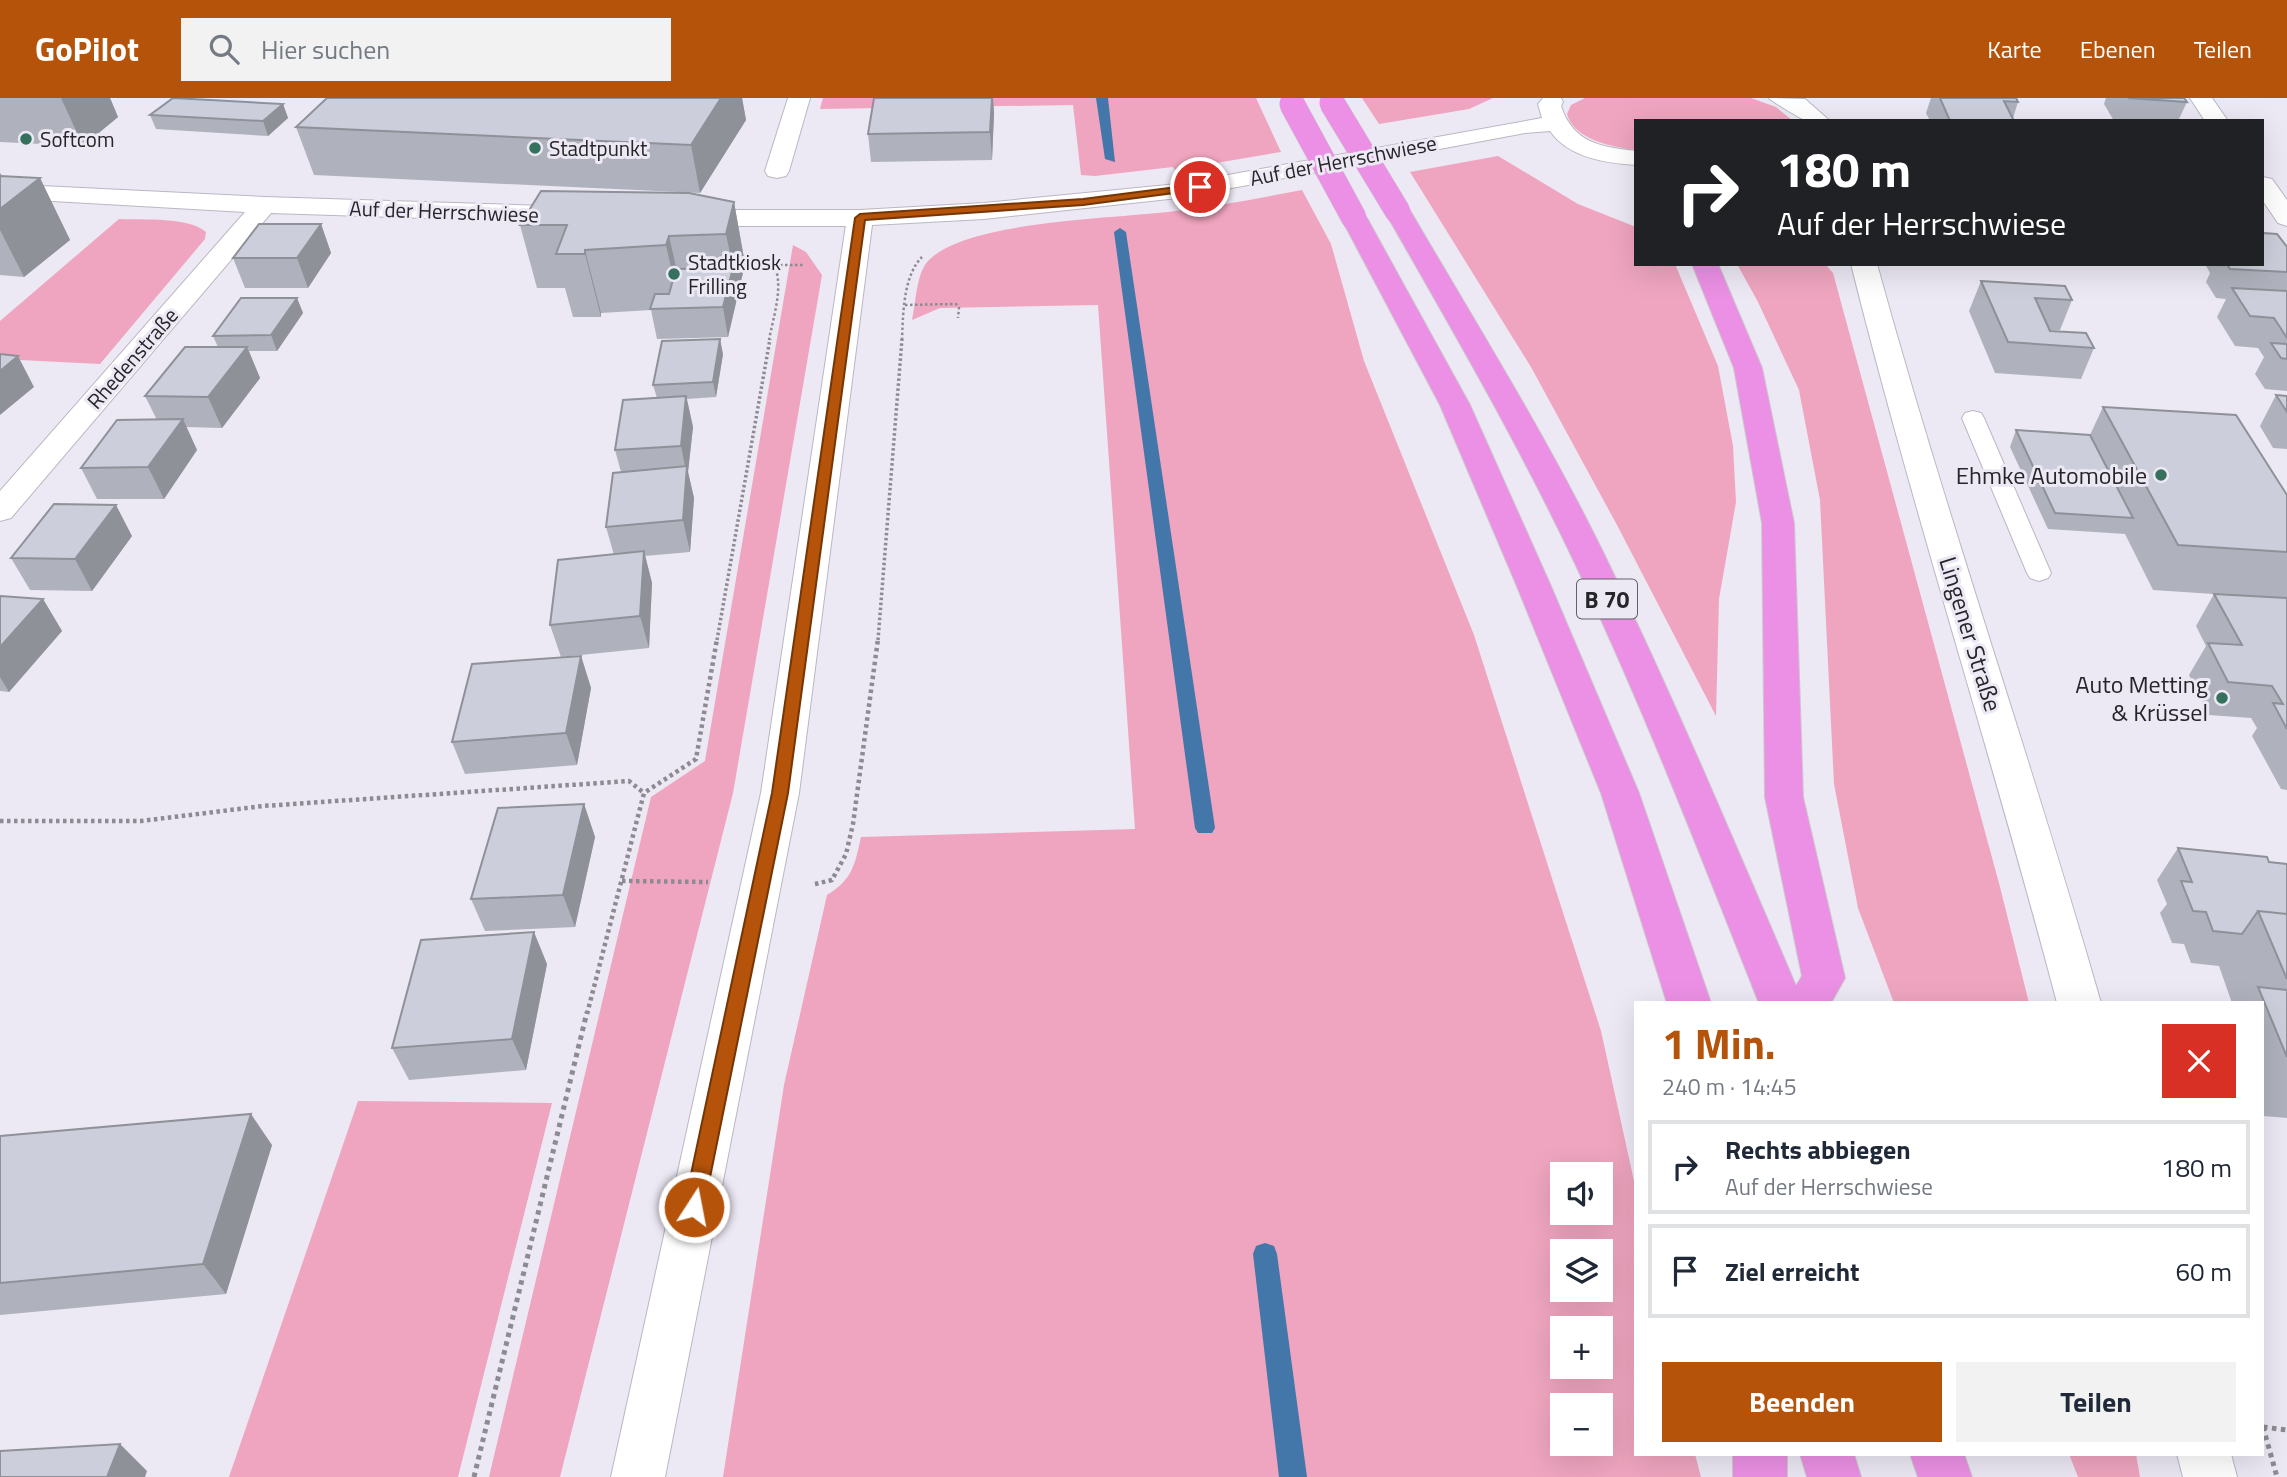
<!DOCTYPE html>
<html lang="de">
<head>
<meta charset="utf-8">
<style>
	body { margin:0; font-family:"Titillium Web",sans-serif; background:#f2f2f3; color:#1f2937; height:100vh; display:flex; flex-direction:column; font-size:26px; white-space:nowrap }
	* { box-sizing:border-box; margin:0 }
	p { font-size:23px; color:#747a83 }
	.icon { flex:none; width:38px; height:38px; fill:none; stroke:currentColor; stroke-width:2; stroke-linecap:round; stroke-linejoin:round }
	.map { position:relative; flex:1; overflow:hidden }
	.drawer { position:absolute; left:1634px; top:903px; width:630px; height:455px; display:flex; flex-direction:column; background:#fff; border-radius:0px; box-shadow:0 7px 28px #0002 }
	.drawer>* { flex:none }
	.top-card { position:absolute; left:1634px; top:21px; width:630px; height:147px; border-radius:0px; box-shadow:0 7px 28px #0002; background:#202124; color:#fff; overflow:hidden }
	.fabs { position:absolute; left:1550px; top:1064px; display:grid; gap:14px }
	.fabs a { display:grid; place-items:center; width:63px; height:63px; border-radius:0px; background:#fff; box-shadow:0 7px 28px #0002; font-size:35px }
	.pin { position:absolute; display:grid; place-items:center; width:60px; height:60px; color:#fff; margin:-30px; border:4px solid #fff; border-radius:50%; box-shadow:0 2px 7px #0007 }
	.me { position:absolute; width:77px; margin:-38px; rotate:11deg; stroke-linejoin:round; filter:drop-shadow(0 0 5px #0008) }
	.turn { display:flex; align-items:center; gap:24px; height:147px; padding:0 28px; font-size:32px }
	.turn .icon { width:91px; height:91px; stroke-width:2.5 }
	.turn b { display:block; font-size:49px; line-height:60px }
	.round { display:grid; place-items:center; flex:none; width:74px; height:74px; border-radius:0px; background:#f2f2f3 }
	.headline { display:flex; align-items:center; justify-content:space-between; height:119px; padding:0 28px }
	h1 { font-size:42px; font-weight:700; line-height:52px; color:#b45309 }
	.action { display:flex; gap:14px; margin-top:auto; padding:14px 28px }
	.action a { flex:1; height:80px; border-radius:0px; background:#b45309; color:#fff; font-size:28px; font-weight:700; line-height:80px; text-align:center }
	.action a+a { background:#f2f2f3; color:#1f2937 }
	ul { padding:0; list-style:none }
	li { display:flex; align-items:center; gap:21px; height:94px; margin:0 14px 10px; padding:0 14px; border:4px solid #e0e1e3; border-radius:0px }
	li div { flex:1 }
	li b { display:block; font-size:26px }
	li em { font-style:normal }
	header { display:flex; align-items:center; gap:42px; box-sizing:border-box; height:98px; padding:0 35px; background:#b45309; color:#fff }
	header strong { font-size:33px }
	nav { display:flex; gap:38px; margin-inline-start:auto; font-size:24px }
	.search { width:490px; height:63px; background:#f2f2f3; display:flex; align-items:center; gap:18px; box-sizing:border-box; padding:0 24px; border-radius:0px; color:#747a83; font-size:26px }
	.map>svg:first-child { display:block }
	.green { fill:#efa5bf; fill-rule:evenodd }
	.lines { fill:none; stroke-linecap:round; stroke-linejoin:round }
	.stream { fill:#4477a9; fill-rule:evenodd }
	.lane-casing { stroke:#bbb7c2; stroke-width:2 }
	.street-casing { stroke:#bbb7c2; stroke-width:2 }
	.secondary-casing { stroke:#bbb7c2; stroke-width:2 }
	.highway-casing { stroke:#cbcbcc; stroke-width:2 }
	.path-far3 { stroke:#8d8a92; stroke-width:2.5; stroke-dasharray:2.5 2.5; stroke-linecap:butt }
	.path-far2 { stroke:#8d8a92; stroke-width:3.5; stroke-dasharray:2.5 2.5; stroke-linecap:butt }
	.path-far1 { stroke:#8d8a92; stroke-width:4.5; stroke-dasharray:3.5 3.5; stroke-linecap:butt }
	.path { stroke:#8d8a92; stroke-width:5; stroke-dasharray:4.5 4.5; stroke-linecap:butt }
	.lane { fill:#fff; fill-rule:evenodd }
	.street { fill:#fff; fill-rule:evenodd }
	.secondary { fill:#fff; fill-rule:evenodd }
	.highway { fill:#eb90e4; fill-rule:evenodd }
	.highway-bridge-casing { stroke:#cbcbcc; stroke-width:26; stroke-linecap:butt }
	.highway-bridge { stroke:#eb90e4; stroke-width:25 }
	.wall { fill:#afb2bc }
	.shaded-wall { fill:#8f9199 }
	.building { fill:#cccfdb; stroke:#8f9199; stroke-width:2 }
	.route { fill:#b45309; stroke:#753606; stroke-width:2 }
	.poi-dot { fill:#35715d; stroke:#ece8f4; stroke-width:2.5 }
	.labels { text-anchor:middle; dominant-baseline:central; stroke-width:6; stroke-linejoin:round; paint-order:stroke }
	.far-poi-label { font-size:21px; fill:#262529; stroke:#ece8f4; text-anchor:start }
	.far-street-label { font-size:21px; fill:#262529; stroke:#ece8f4 }
	.shield { fill:#ece8f4; stroke:#616066; stroke-width:2 }
	.shield-label { font-size:23px; font-weight:bold; fill:#262529 }
	.poi-label { font-size:24px; fill:#262529; stroke:#ece8f4; text-anchor:end }
	.street-label { font-size:24px; fill:#262529; stroke:#ece8f4 }
</style>
</head>
<body>
<header>
<strong>GoPilot</strong>
<div class="search"><svg class="icon" aria-label="search" viewBox="0 0 24 24"><circle cx="10" cy="10" r="6"/><path d="M15 15l6 6"/></svg>Hier suchen</div>
<nav><a>Karte</a><a>Ebenen</a><a>Teilen</a></nav>
</header>
<div class="map">
<svg width="2287" height="1379" viewBox="0 0 2287 1379">
	<rect width="100%" height="100%" fill="#ece8f4"/>
	<path class="green" d="M823,0H1256L1281,54L1175,72L1173,69L1095,78L1081,77L1073,7L820,11Z
		M1362,0H1493L1469,11L1379,26Z
		M1585,0H1751L1776,9L1793,23H1636V52C1613,49 1574,42 1567,16L1571,7Z
		M1498,58L1578,106L1636,129V166H1675L1718,268L1733,348L1736,404L1719,501L1716,618L1617,427L1531,269L1410,74Z
		M1302,92L1331,146L1364,263L1474,537L1601,933L1636,1092V1356H1695L1701,1379H723L784,987L827,797C852,782 855,767 861,739L1135,731L1098,207L940,210L912,222C916,205 916,173 930,161C972,122 1116,121 1175,113C1218,108 1260,100 1302,92ZM1563,1076H1601V1115H1563ZM1563,1153H1601V1192H1563ZM1563,1230H1601V1269H1563ZM1563,1307H1601V1346H1563Z
		M119,121C142,122 190,119 206,134L205,141L100,266L0,261V223Z
		M793,147L806,154L822,177L733,695L560,1379H489L651,699L705,663Z
		M1737,166H1825L1833,175L2000,789L2029,905H1894L1858,810L1834,686L1820,402L1799,292L1758,204Z
		M358,1003L552,1005L458,1379H229Z
		M2069,1356H2136L2140,1379H2078Z"/>
	<g class="lines">
		<path class="stream" d="M1096,0H1108L1115,64L1105,61Z
			M1120,130L1126,134L1215,730L1212,735H1198L1195,730L1114,134Z
			M1265,1145L1274,1148L1277,1156L1307,1379H1279L1253,1156L1256,1148Z"/>
		<defs>
			<path id="lane" d="M1973,313L1981,315L1984,320L2051,475L2048,480L2039,483L2030,480L2027,475L1962,320L1965,315Z"/>
			<path id="street" d="M788,0H810L789,73L786,78L777,80L768,78L765,73Z
				M2190,0H2212L2228,23H2205Z
				M2263,79L2272,81L2287,102V128L2278,125L2263,103Z
				M0,86L264,99L578,109L587,112L591,117L587,122L578,125L271,115L11,420L0,423V393L245,114L0,100Z
				M684,112H860L869,115L873,120L869,125L860,128H684L675,125L671,120L675,115Z"/>
			<path id="secondary" d="M1543,0H1561L1563,4L1561,8C1573,45 1601,49 1636,53V67C1606,65 1569,60 1550,33L1525,35L1178,100L984,121L872,127L799,695L665,1379H611L761,695L847,120L851,115L860,112L984,105L1178,86L1542,20L1538,6Z
				M1769,0L1805,1L1830,23C1823,23 1815,24 1807,23C1803,22 1771,3 1769,0Z
				M1851,166H1877C1945,414 2030,657 2101,905H2057C1992,657 1913,414 1851,166Z
				M2177,1356H2231L2237,1379H2183Z"/>
			<path id="highway" d="M1398,106L1407,109L1411,114C1477,227 1547,339 1604,456C1673,598 1734,743 1796,888L1802,878L1765,699L1762,425L1734,270L1692,166H1718L1762,270L1794,425L1803,699L1845,880L1831,905H1759C1699,754 1640,601 1570,455C1514,338 1449,226 1385,114L1389,109Z
				M1354,112L1363,115L1367,120L1470,307L1550,486L1639,695L1711,905H1667L1601,695L1516,486L1440,307L1341,120L1345,115Z
				M1733,1356H1787V1379H1733Z
				M1800,1356H1854L1861,1379H1807Z
				M1910,1356H1964L1972,1379H1918Z"/>
		</defs>
		<use href="#lane" class="lane-casing"/>
		<use href="#street" class="street-casing"/>
		<use href="#secondary" class="secondary-casing"/>
		<use href="#highway" class="highway-casing"/>
		<path class="path-far3" d="M775,167H805
			M905,207L956,206L959,210L958,220
			M769,242C773,219 787,181 770,161
			M902,242C903,217 903,178 922,159"/>
		<path class="path-far2" d="M717,542L770,241
			M878,542L902,241"/>
		<path class="path-far1" d="M0,723H141L263,708L629,683L644,695
			M622,783L708,784
			M815,786L832,782L846,756L853,726L878,541
			M587,916L644,695L696,661L717,541"/>
		<path class="path" d="M2263,1329L2277,1379
			M2263,1329L2287,1332
			M474,1379L587,914"/>
		<use href="#lane" class="lane"/>
		<use href="#street" class="street"/>
		<use href="#secondary" class="secondary"/>
		<use href="#highway" class="highway"/>
		<defs>
			<path id="highway-bridge" d="M1332,5L1398,114
				M1292,6L1354,120"/>
		</defs>
		<use href="#highway-bridge" class="highway-bridge-casing"/>
		<use href="#highway-bridge" class="highway-bridge"/>
	</g>
	<path class="wall" d="M0,0H110L118,19L83,48L0,44Z
		M327,0H742L746,22L700,95L314,77L296,29Z
		M874,0H993L994,15L992,62L871,64L868,36Z
		M1931,0H2016L2018,4L2013,20L2014,23H1930L1926,15Z
		M2106,0H2184L2187,4L2178,23H2114L2104,6Z
		M283,6L288,20L268,38L156,31L150,17Z
		M0,75L2,78L40,80L70,142L24,179L0,177Z
		M734,104L745,166L728,239L657,241L651,212L601,215V219H573L565,190H537L520,127Z
		M321,126L331,155L308,190H245L233,160Z
		M2287,149V293L2265,291L2255,276L2264,259L2258,250L2235,248L2217,219L2226,201L2216,200L2206,184L2210,175L2205,166H2263Z
		M1981,183L2072,202L2060,232H2050L2094,250L2081,281L1995,275L1969,213Z
		M297,200L303,215L277,253H249L260,280L222,330L186,329L197,352L164,401H97L81,370L157,322L145,298L218,249L213,238Z
		M723,256L716,299L687,301L693,329L688,374L694,400L690,454L645,458L652,485L649,550L561,559L550,527L614,457L606,429L621,374L615,352L657,300L653,287Z
		M2276,297L2287,298V351L2273,350L2260,328Z
		M2103,309L2287,397V692L2281,691L2252,638L2257,630L2251,620L2209,617L2189,577L2206,548L2196,528L2214,496L2153,492L2125,436L2048,431L2010,349L2016,332L2090,337Z
		M132,438L92,493L30,492L11,460Z
		M0,498L43,501L62,533L9,594L0,593Z
		M581,558L591,590L577,667L465,676L452,644Z
		M584,706L595,739L575,829L485,833L471,801Z
		M2178,750L2287,766V1020L2263,1018V905H2232L2219,868L2191,865L2184,846L2172,845L2160,815L2167,806L2157,782Z
		M547,866L526,972L409,982L392,950Z
		M0,1038L272,1047L226,1196L0,1217Z"/>
	<path class="shaded-wall" d="M61,0H110L118,19L83,48Z
		M721,0H742L746,22L700,95L691,47Z
		M992,0H993L994,15L992,62L990,34Z
		M283,6L288,20L268,38L263,23Z
		M0,75L13,101L40,80L70,142L24,179L0,132Z
		M734,104L745,166L728,239L723,209L733,170L726,136Z
		M321,126L331,155L308,190L297,160Z
		M669,138L683,200L680,211L666,147Z
		M585,152L601,215V219L585,156Z
		M297,200L303,215L277,253L271,237Z
		M720,241L723,256L716,299L713,284Z
		M247,249L260,280L222,330L208,299Z
		M18,258L34,289L0,317V273Z
		M686,298L693,329L688,374L694,400L690,454L683,422L686,373L681,348Z
		M183,321L197,352L164,401L148,369Z
		M116,407L132,438L92,493L75,461Z
		M644,453L652,485L649,550L640,518Z
		M43,501L62,533L9,594L0,579V549Z
		M581,558L591,590L577,667L566,635Z
		M584,706L595,739L575,829L563,797Z
		M534,834L547,866L526,972L512,941Z
		M251,1016L272,1047L226,1196L203,1166Z
		M120,1346L147,1373L145,1379H107Z"/>
	<path class="building" d="M173,0L283,6L263,23L150,17Z
		M327,0H721L691,47L296,29Z
		M874,0H992L990,34L868,36Z
		M1940,0H2016L2018,4L2004,3L2014,23H1950Z
		M2128,0H2184L2187,4Z
		M0,78L40,80L0,111Z
		M541,93L689,95L734,104L726,136L669,138L666,147L585,152V156H556L567,127H520Z
		M259,126H321L297,160H233Z
		M2263,135L2277,136L2287,149V174L2230,171L2227,166H2263Z
		M733,170L723,209L650,211L655,196H669L676,171Z
		M1981,183L2065,188L2072,202L2035,200L2050,233L2086,235L2094,250L2008,244Z
		M2232,190L2287,193V240L2274,220L2250,218Z
		M241,200H297L271,237L213,238Z
		M720,241L713,284L653,287L662,243Z
		M2271,245L2287,246V261L2281,260Z
		M185,249H247L208,299L145,298Z
		M0,256L18,258L0,273Z
		M2276,297L2287,298V314Z
		M686,298L681,348L615,352L623,302Z
		M2103,309L2236,317L2287,397V454L2178,447Z
		M183,321L148,369L81,370L117,322Z
		M2016,332L2090,337L2133,420L2055,415Z
		M687,368L683,422L606,429L613,375Z
		M54,406L116,407L75,461L11,460Z
		M644,453L640,518L550,527L558,462Z
		M2214,496L2287,500V631L2273,605L2283,606L2272,588L2228,584L2208,545L2242,547Z
		M0,498L43,501L0,549Z
		M581,558L566,635L452,644L472,566Z
		M584,706L563,797L471,801L498,710Z
		M2178,750L2267,759L2269,764L2287,766V816L2258,813L2242,836L2213,833L2206,814L2193,813L2181,783L2192,784Z
		M2258,813L2287,816V881Z
		M534,834L512,941L392,950L421,842Z
		M2258,889L2287,892V959Z
		M251,1016L203,1166L0,1185V1038Z
		M120,1346L107,1379H0V1353Z"/>
	<path class="route" d="M1200,86L1205,89L1204,91L1083,107L865,122L788,695L704,1109L701,1115L694,1118L687,1115L684,1109L772,695L855,120L860,116L1083,101Z"/>
	<g class="poi-dot">
		<circle cx="26" cy="41" r="7"/>
		<circle cx="535" cy="50" r="7"/>
		<circle cx="674" cy="176" r="7"/>
		<circle cx="2161" cy="377" r="7"/>
		<circle cx="2222" cy="600" r="7"/>
	</g>
	<g class="labels">
		<g class="far-poi-label">
			<text x="40" y="41">Softcom</text>
			<text x="549" y="50">Stadtpunkt</text>
			<text x="688" y="164">Stadtkiosk<tspan x="688" dy="24">Frilling</tspan></text>
		</g>
		<g class="far-street-label">
			<text transform="translate(1343 62) rotate(-11)">Auf der Herrschwiese</text>
			<text transform="translate(444 113) rotate(2)">Auf der Herrschwiese</text>
			<text transform="translate(132 260) rotate(-49)">Rhedenstraße</text>
		</g>
		<rect class="shield" x="1577" y="481.5" width="60" height="39" rx="5"/>
		<g class="shield-label">
			<text x="1607" y="501">B 70</text>
		</g>
		<g class="poi-label">
			<text x="2147" y="377">Ehmke Automobile</text>
			<text x="2208" y="586">Auto Metting<tspan x="2208" dy="28">&amp; Krüssel</tspan></text>
		</g>
		<g class="street-label">
			<text transform="translate(1971 536) rotate(73)">Lingener Straße</text>
		</g>
	</g>
</svg>
<div class="fabs">
<a><svg class="icon" aria-label="sound" viewBox="0 0 24 24"><path d="M4 9h4l5-4v14l-5-4H4zM17 9q2 3 0 6"/></svg></a>
<a><svg class="icon" aria-label="layers" viewBox="0 0 24 24"><path d="M12 4l9 5-9 5-9-5zM3 14l9 5 9-5"/></svg></a>
<a>+</a>
<a>−</a>
</div>
<div class="pin" style="left:1200px;top:89px;background:#d93025"><svg class="icon" aria-label="arrive" viewBox="0 0 24 24"><path d="M6 21V4h12l-3 4 3 4H6"/></svg></div>
<svg class="me" style="left:694px;top:1109px" viewBox="-20 -20 40 40"><circle r="17" fill="#b45309" stroke="#fff" stroke-width="3"/><path d="M0-11L8 9 0 5-8 9z" fill="#fff"/></svg>
<div class="top-card">
<div class="turn"><svg class="icon" aria-label="right" viewBox="0 0 24 24"><path d="M7 20v-9h11M14 6l5 5-5 5"/></svg><div><b>180 m</b>Auf der Herrschwiese</div></div>
</div>
<section class="drawer">
<div class="headline"><div><h1>1 Min.</h1><p>240 m · 14:45</p></div><a class="round" style="background:#d93025;color:#fff"><svg class="icon" aria-label="close" viewBox="0 0 24 24"><path d="M6 6l12 12M18 6L6 18"/></svg></a></div>
<ul>
<li><svg class="icon" aria-label="right" viewBox="0 0 24 24"><path d="M7 20v-9h11M14 6l5 5-5 5"/></svg><div><b>Rechts abbiegen</b><p>Auf der Herrschwiese</p></div><em>180 m</em></li>
<li><svg class="icon" aria-label="arrive" viewBox="0 0 24 24"><path d="M6 21V4h12l-3 4 3 4H6"/></svg><div><b>Ziel erreicht</b></div><em>60 m</em></li>
</ul>
<div class="action"><a>Beenden</a><a>Teilen</a></div>
</section>
</div>
</body>
</html>
